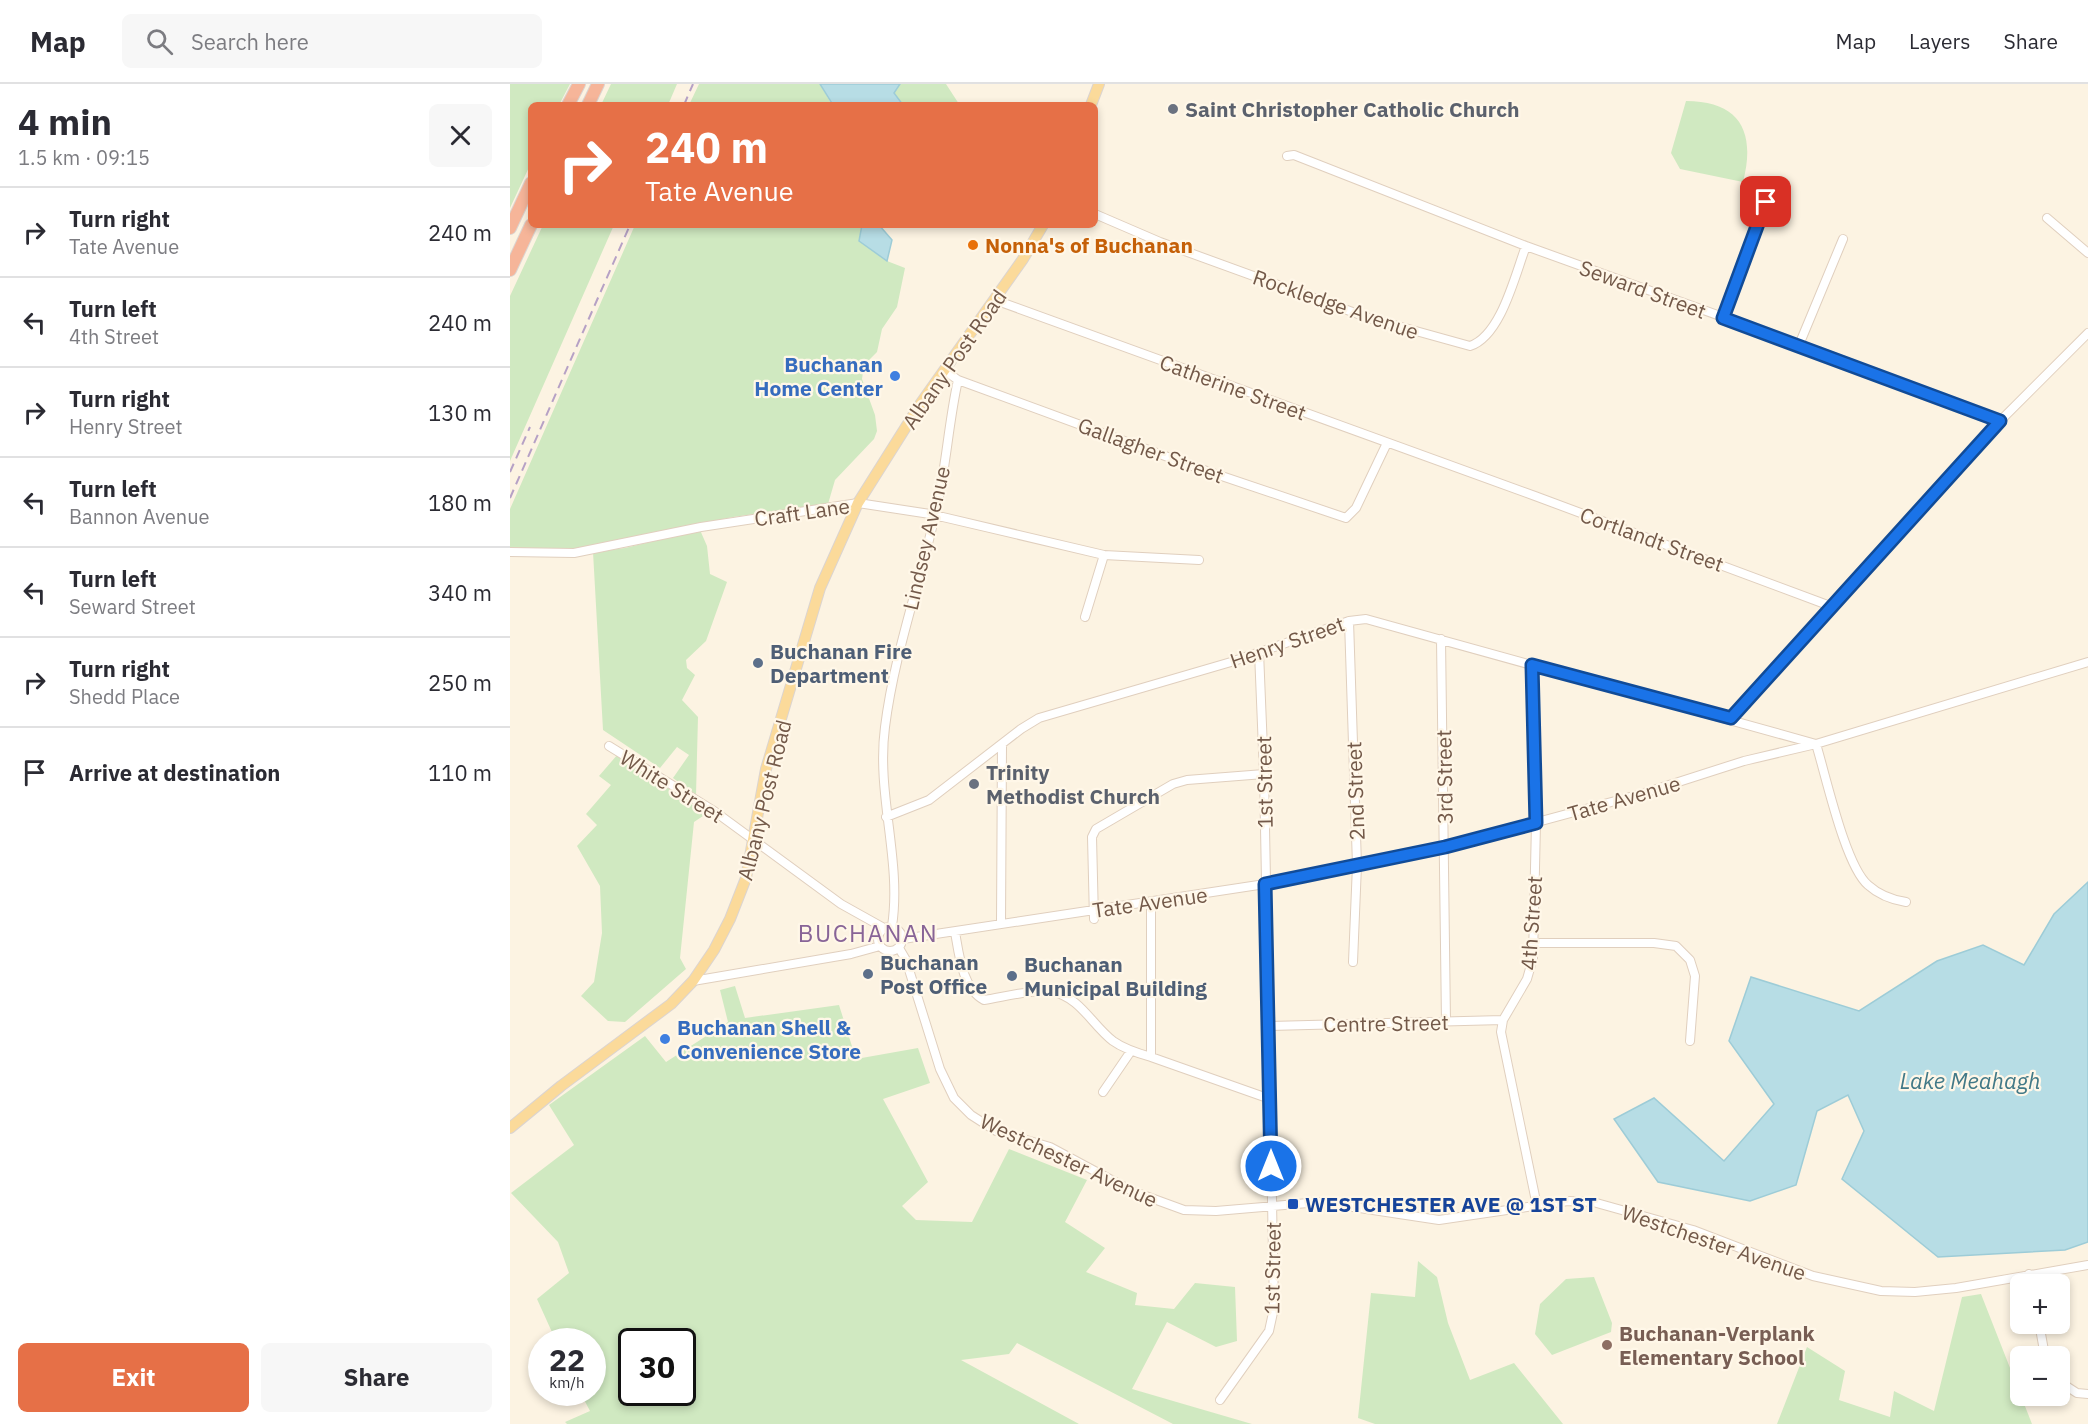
<!DOCTYPE html>
<html lang="en">
<head>
<meta charset="utf-8">
<style>
	body { margin:0; font-family:"IBM Plex Sans",sans-serif; background:#f7f7f7; color:#2b2b33; height:100vh; display:flex; flex-direction:column; font-size:22px; white-space:nowrap }
	* { box-sizing:border-box; margin:0 }
	p { font-size:20px; color:#7c7c81 }
	.icon { flex:none; width:33px; height:33px; fill:none; stroke:currentColor; stroke-width:2; stroke-linecap:round; stroke-linejoin:round }
	.map { position:relative; flex:1; overflow:hidden }
	.side { display:flex; flex-direction:column; background:#fff; width:510px }
	.side>* { flex:none }
	.top-card { position:absolute; left:18px; top:18px; width:570px; height:126px; border-radius:9px; box-shadow:0 3px 9px #0003; background:#e67047; color:#fff; overflow:hidden }
	.controls { position:absolute; left:1500px; top:1190px; display:grid; gap:12px }
	.controls a { display:grid; place-items:center; width:60px; height:60px; border-radius:9px; background:#fff; box-shadow:0 3px 9px #0003; font-size:30px }
	.speed { position:absolute; left:18px; top:1244px; display:flex; gap:12px; font-size:30px; font-weight:700; text-align:center }
	.speed>* { display:grid; place-content:center; width:78px; height:78px; border-radius:50%; background:#fff; box-shadow:0 3px 9px #0003; line-height:1 }
	.speed small { font-size:15px; font-weight:400 }
	.speed .limit { border:3px solid #111; border-radius:9px; background:#fff; color:#111 }
	.pin { position:absolute; display:grid; place-items:center; width:51px; height:51px; color:#fff; margin:-26px; border-radius:12px; box-shadow:0 3px 9px #0006 }
	.me { position:absolute; width:66px; margin:-33px; rotate:0deg; stroke-linejoin:round; filter:drop-shadow(0 0 4px #0008) }
	.turn { display:flex; align-items:center; gap:21px; height:126px; padding:0 18px; font-size:27px }
	.turn .icon { width:78px; height:78px; stroke-width:2.5 }
	.turn b { display:block; font-size:42px; line-height:51px }
	.round { display:grid; place-items:center; flex:none; width:63px; height:63px; border-radius:9px; background:#f7f7f7 }
	.head { display:flex; align-items:center; justify-content:space-between; height:102px; padding:0 18px }
	h1 { font-size:36px; font-weight:700; line-height:45px }
	.button { display:flex; gap:12px; margin-top:auto; padding:12px 18px }
	.button a { flex:1; height:69px; border-radius:9px; background:#e67047; color:#fff; font-size:24px; font-weight:700; line-height:69px; text-align:center }
	.button a+a { background:#f7f7f7; color:#2b2b33 }
	ul { padding:0; list-style:none }
	li { display:flex; align-items:center; gap:18px; height:90px; padding:0 18px; border-top:2px solid #e1e1e2 }
	li div { flex:1 }
	li b { display:block; font-size:22px }
	li em { font-style:normal }
	header { display:flex; align-items:center; gap:36px; box-sizing:border-box; height:84px; padding:0 30px; background:#fff; border-bottom:2px solid #e1e1e2 }
	header strong { font-size:28px }
	nav { display:flex; gap:33px; margin-inline-start:auto; font-size:21px }
	.search { width:420px; height:54px; background:#f7f7f7; display:flex; align-items:center; gap:15px; box-sizing:border-box; padding:0 21px; border-radius:9px; color:#7c7c81; font-size:22px }
	main { display:flex; flex:1; min-height:0 }
	.map>svg:first-child { display:block }
	.green { fill:#d0e9c1; fill-rule:evenodd }
	.water { fill:#b7dde5; stroke:#9dccd7; stroke-width:1.5 }
	.lines { fill:none; stroke-linecap:round; stroke-linejoin:round }
	.minor-casing { stroke:#e0cfbe; stroke-width:10 }
	.major-casing { stroke:#dbd4d0; stroke-width:12 }
	.highway-casing { stroke:#dbd4d0; stroke-width:14 }
	.minor { stroke:#fff; stroke-width:8 }
	.major { stroke:#fbda9a; stroke-width:10 }
	.highway { stroke:#f6b599; stroke-width:12 }
	.rail { stroke:#b6a1c5; stroke-width:2; stroke-dasharray:9 6; stroke-linecap:butt }
	.route-casing { stroke:#114b97; stroke-width:15 }
	.route { stroke:#1a73e8; stroke-width:10 }
	.worship-dot { fill:#6b7280; stroke:#fff7e8; stroke-width:2 }
	.food-dot { fill:#e8710a; stroke:#fff7e8; stroke-width:2 }
	.shop-dot { fill:#3f7fe0; stroke:#fff7e8; stroke-width:2 }
	.service-dot { fill:#5c6f8a; stroke:#fff7e8; stroke-width:2 }
	.transit-dot { fill:#1a4fb4; stroke:#fff7e8; stroke-width:2 }
	.education-dot { fill:#8d6e63; stroke:#fff7e8; stroke-width:2 }
	.labels { text-anchor:middle; dominant-baseline:central; stroke-width:4.5; stroke-linejoin:round; paint-order:stroke }
	.worship-label { font-size:21px; font-weight:bold; fill:#5b616d; stroke:#fff7e8; text-anchor:start }
	.food-label { font-size:21px; font-weight:bold; fill:#c56008; stroke:#fff7e8; text-anchor:start }
	.street-label { font-size:21px; fill:#735949; stroke:#fff7e8 }
	.shop-label { font-size:21px; font-weight:bold; fill:#366cbe; stroke:#fff7e8; text-anchor:end }
	.service-label { font-size:21px; font-weight:bold; fill:#4e5e75; stroke:#fff7e8; text-anchor:start }
	.transit-label { font-size:21px; font-weight:bold; fill:#164399; stroke:#fff7e8; text-anchor:start }
	.education-label { font-size:21px; font-weight:bold; fill:#785e54; stroke:#fff7e8; text-anchor:start }
	.water-label { font-size:22px; font-style:italic; fill:#427987; stroke:#fff7e8 }
	.quarter-label { font-size:24px; letter-spacing:1.5px; fill:#886497; stroke:#fff7e8 }
</style>
</head>
<body>
<header>
<strong>Map</strong>
<div class="search"><svg class="icon" aria-label="search" viewBox="0 0 24 24"><circle cx="10" cy="10" r="6"/><path d="M15 15l6 6"/></svg>Search here</div>
<nav><a>Map</a><a>Layers</a><a>Share</a></nav>
</header>
<main>
<section class="side">
<div class="head"><div><h1>4 min</h1><p>1.5 km · 09:15</p></div><a class="round"><svg class="icon" aria-label="close" viewBox="0 0 24 24"><path d="M6 6l12 12M18 6L6 18"/></svg></a></div>
<ul>
<li><svg class="icon" aria-label="right" viewBox="0 0 24 24"><path d="M7 20v-9h11M14 6l5 5-5 5"/></svg><div><b>Turn right</b><p>Tate Avenue</p></div><em>240 m</em></li>
<li><svg class="icon" aria-label="left" viewBox="0 0 24 24"><path d="M17 20v-9H6M10 6l-5 5 5 5"/></svg><div><b>Turn left</b><p>4th Street</p></div><em>240 m</em></li>
<li><svg class="icon" aria-label="right" viewBox="0 0 24 24"><path d="M7 20v-9h11M14 6l5 5-5 5"/></svg><div><b>Turn right</b><p>Henry Street</p></div><em>130 m</em></li>
<li><svg class="icon" aria-label="left" viewBox="0 0 24 24"><path d="M17 20v-9H6M10 6l-5 5 5 5"/></svg><div><b>Turn left</b><p>Bannon Avenue</p></div><em>180 m</em></li>
<li><svg class="icon" aria-label="left" viewBox="0 0 24 24"><path d="M17 20v-9H6M10 6l-5 5 5 5"/></svg><div><b>Turn left</b><p>Seward Street</p></div><em>340 m</em></li>
<li><svg class="icon" aria-label="right" viewBox="0 0 24 24"><path d="M7 20v-9h11M14 6l5 5-5 5"/></svg><div><b>Turn right</b><p>Shedd Place</p></div><em>250 m</em></li>
<li><svg class="icon" aria-label="arrive" viewBox="0 0 24 24"><path d="M6 21V4h12l-3 4 3 4H6"/></svg><div><b>Arrive at destination</b></div><em>110 m</em></li>
</ul>
<div class="button"><a>Exit</a><a>Share</a></div>
</section>
<div class="map">
<svg width="1578" height="1340" viewBox="0 0 1578 1340">
	<rect width="100%" height="100%" fill="#fcf3e2"/>
	<path class="green" d="M0,0H60L49,21H21V79L0,124Z
		M101,0H167L158,21H91Z
		M189,0H310L322,21H179Z
		M390,0H436L449,20L454,21H393L384,9Z
		M1176,17C1230,17 1246,48 1233,98L1170,85L1161,69Z
		M33,141H104L0,377V212Z
		M125,141H352L350,157L377,177L395,184L387,223L372,245L367,268L354,281L352,295L365,331L367,347L364,355L325,396L318,420L223,433L71,464H0V425Z
		M190,446L197,462L200,490L217,498L196,557L176,576L177,584L185,591L172,616L188,633L186,711L163,694L179,671L167,663L150,684L93,646L83,468L115,464Z
		M108,670L196,730L184,738L170,874L176,885L115,938L98,937L71,912L84,898L92,849L90,802L67,762L87,741L76,730L101,701L89,692Z
		M225,902L235,934L329,921L346,975L408,964L420,999L373,1015L418,1098L392,1122L406,1136L462,1138L499,1065L577,1096L555,1138L595,1164L576,1188L627,1209L625,1221L664,1225L685,1199L725,1203L727,1257L706,1263L657,1238L622,1305L742,1340H663L507,1259L499,1270L451,1276L569,1340H57L55,1338L80,1327L70,1308H82V1257H46L27,1215L59,1189L48,1158L1,1109L64,1061L39,1021L135,952L156,978L218,938L210,906ZM122,1257H172V1308H122Z
		M908,1177L927,1193L938,1239L960,1296L1004,1279L1053,1340H865L848,1334L861,1209L905,1213Z
		M1084,1193L1102,1239L1101,1248L1042,1271L1025,1250L1030,1220L1056,1195Z
		M1471,1210L1522,1340H1267L1297,1263L1335,1287L1329,1316L1380,1333L1384,1307L1424,1327L1452,1213Z"/>
	<path class="water" d="M310,0H390L384,9L393,21H323Z
		M352,141H369L382,156L377,177L349,157Z
		M1578,798V1158L1555,1166L1428,1173L1332,1095L1354,1047L1338,1011L1307,1027L1286,1101L1240,1117L1148,1098L1104,1035L1144,1014L1214,1077L1264,1020L1219,957L1241,893L1349,927L1427,877L1473,861L1514,881L1544,830Z"/>
	<g class="lines">
		<defs>
			<path id="minor" d="M777,72L784,71L1016,162L1321,272L1490,337
				M585,130L650,158L859,234L960,262C991,252 1005,191 1016,162
				M1537,134L1578,169
				M485,216L1025,412L1323,523
				M1213,234L1256,118
				M1289,261L1333,155
				M448,296L685,383L836,434L846,424L877,359
				M0,468L64,469L191,443L348,419L420,430L594,471L689,476
				M575,533L594,471
				M839,537L847,781L843,878
				M931,555L936,938
				M1022,581L1026,739L1023,874L1017,895L993,936L991,948L1027,1122
				M1220,634L1490,337L1578,249
				M99,662L204,727L331,820L374,844
				M376,733L419,716L511,645L529,634L721,578L839,537L856,535L1306,660C1316,692 1335,781 1358,801C1369,811 1383,816 1396,818
				M641,819V973L760,1015
				M584,835L582,753L586,745L663,700L677,696L754,690
				M491,839L492,661
				M382,842C392,777 366,710 375,643C384,571 409,502 425,431C436,387 438,341 448,296L434,286
				M368 855a12 12 0 1 1 24 0a12 12 0 1 1-24 0Z
				M445,848C449,870 452,904 474,916C494,913 522,905 543,908C570,913 582,941 603,957C614,965 627,969 641,973
				M393,855L755,800L935,763L1131,710L1234,677L1306,660L1578,578
				M1023,859H1144L1166,862L1180,876L1185,892L1180,957
				M389,864L396,876L430,985L444,1014L461,1031L486,1047L540,1063L622,1107L674,1126L706,1127L810,1118L929,1136L1058,1117L1083,1118L1183,1146L1303,1192L1371,1207L1405,1208L1446,1204L1578,1181
				M183,897L341,870L370,862
				M759,942L993,936
				M593,1008L621,967
				M1519,1190L1521,1200
				M1529,1239L1535,1272
				M1550,1298L1567,1309L1578,1310
				M710,1316L759,1247L764,1224L754,690L749,568"/>
			<path id="major" d="M581,21L589,0
				M0,1044L51,1002L161,920L183,897L204,866L220,835L236,794L256,685L310,504L348,419L411,319L513,175L533,141"/>
			<path id="highway" d="M58,21L69,0
				M78,21L88,0
				M0,144L21,99
				M0,186L21,141"/>
		</defs>
		<use href="#minor" class="minor-casing"/>
		<use href="#major" class="major-casing"/>
		<use href="#highway" class="highway-casing"/>
		<use href="#minor" class="minor"/>
		<use href="#major" class="major"/>
		<use href="#highway" class="highway"/>
		<path class="rail" d="M174,21L183,0
			M0,388L20,343
			M0,414L120,141"/>
	</g>
	<g class="lines">
		<defs>
			<path id="route" d="M761,1082L755,800L935,763L1026,739L1022,581L1221,634L1490,337L1213,234L1256,118"/>
		</defs>
		<use href="#route" class="route-casing"/>
		<use href="#route" class="route"/>
	</g>
	<g class="worship-dot">
		<circle cx="663" cy="25" r="6"/>
		<circle cx="464" cy="700" r="6"/>
	</g>
	<circle class="food-dot" cx="463" cy="161" r="6"/>
	<g class="shop-dot">
		<circle cx="385" cy="292" r="6"/>
		<circle cx="155" cy="955" r="6"/>
	</g>
	<g class="service-dot">
		<circle cx="248" cy="579" r="6"/>
		<circle cx="358" cy="890" r="6"/>
		<circle cx="502" cy="892" r="6"/>
	</g>
	<rect class="transit-dot" x="777" y="1114" width="12" height="12" rx="3"/>
	<circle class="education-dot" cx="1097" cy="1261" r="6"/>
	<g class="labels">
		<g class="worship-label">
			<text x="675" y="25">Saint Christopher Catholic Church</text>
			<text x="476" y="688">Trinity<tspan x="476" dy="24">Methodist Church</tspan></text>
		</g>
		<g class="food-label">
			<text x="475" y="161">Nonna's of Buchanan</text>
		</g>
		<g class="street-label">
			<text transform="translate(1133 205) rotate(20)">Seward Street</text>
			<text transform="translate(826 220) rotate(19)">Rockledge Avenue</text>
			<text transform="translate(444 275) rotate(-55)">Albany Post Road</text>
			<text transform="translate(723 303) rotate(20)">Catherine Street</text>
			<text transform="translate(641 366) rotate(20)">Gallagher Street</text>
			<text transform="translate(292 428) rotate(-8)">Craft Lane</text>
			<text transform="translate(416 454) rotate(-77)">Lindsey Avenue</text>
			<text transform="translate(1142 455) rotate(20)">Cortlandt Street</text>
			<text transform="translate(777 558) rotate(-19)">Henry Street</text>
			<text transform="translate(934 693) rotate(-91)">3rd Street</text>
			<text transform="translate(754 698) rotate(-91)">1st Street</text>
			<text transform="translate(162 702) rotate(32)">White Street</text>
			<text transform="translate(845 707) rotate(-92)">2nd Street</text>
			<text transform="translate(1114 714) rotate(-16)">Tate Avenue</text>
			<text transform="translate(254 716) rotate(-76)">Albany Post Road</text>
			<text transform="translate(640 818) rotate(-8)">Tate Avenue</text>
			<text transform="translate(1021 839) rotate(-86)">4th Street</text>
			<text transform="translate(876 939) rotate(-1)">Centre Street</text>
			<text transform="translate(559 1076) rotate(25)">Westchester Avenue</text>
			<text transform="translate(1204 1158) rotate(19)">Westchester Avenue</text>
			<text transform="translate(762 1184) rotate(-89)">1st Street</text>
		</g>
		<g class="shop-label">
			<text x="373" y="280">Buchanan<tspan x="373" dy="24">Home Center</tspan></text>
			<text x="167" y="943" text-anchor="start">Buchanan Shell &amp;<tspan x="167" dy="24">Convenience Store</tspan></text>
		</g>
		<g class="service-label">
			<text x="260" y="567">Buchanan Fire<tspan x="260" dy="24">Department</tspan></text>
			<text x="370" y="878">Buchanan<tspan x="370" dy="24">Post Office</tspan></text>
			<text x="514" y="880">Buchanan<tspan x="514" dy="24">Municipal Building</tspan></text>
		</g>
		<g class="transit-label">
			<text x="795" y="1120">WESTCHESTER AVE @ 1ST ST</text>
		</g>
		<g class="education-label">
			<text x="1109" y="1249">Buchanan-Verplank<tspan x="1109" dy="24">Elementary School</tspan></text>
		</g>
		<g class="water-label">
			<text x="1460" y="996">Lake Meahagh</text>
		</g>
		<g class="quarter-label">
			<text x="358" y="849">BUCHANAN</text>
		</g>
	</g>
</svg>
<div class="controls">
<a>+</a>
<a>−</a>
</div>
<div class="speed"><div>22<small>km/h</small></div><div class="limit">30</div></div>
<div class="pin" style="left:1256px;top:118px;background:#d93025"><svg class="icon" aria-label="arrive" viewBox="0 0 24 24"><path d="M6 21V4h12l-3 4 3 4H6"/></svg></div>
<svg class="me" style="left:761px;top:1082px" viewBox="-20 -20 40 40"><circle r="17" fill="#1a73e8" stroke="#fff" stroke-width="3"/><path d="M0-11L8 9 0 5-8 9z" fill="#fff"/></svg>
<div class="top-card">
<div class="turn"><svg class="icon" aria-label="right" viewBox="0 0 24 24"><path d="M7 20v-9h11M14 6l5 5-5 5"/></svg><div><b>240 m</b>Tate Avenue</div></div>
</div>
</div>
</main>
</body>
</html>
